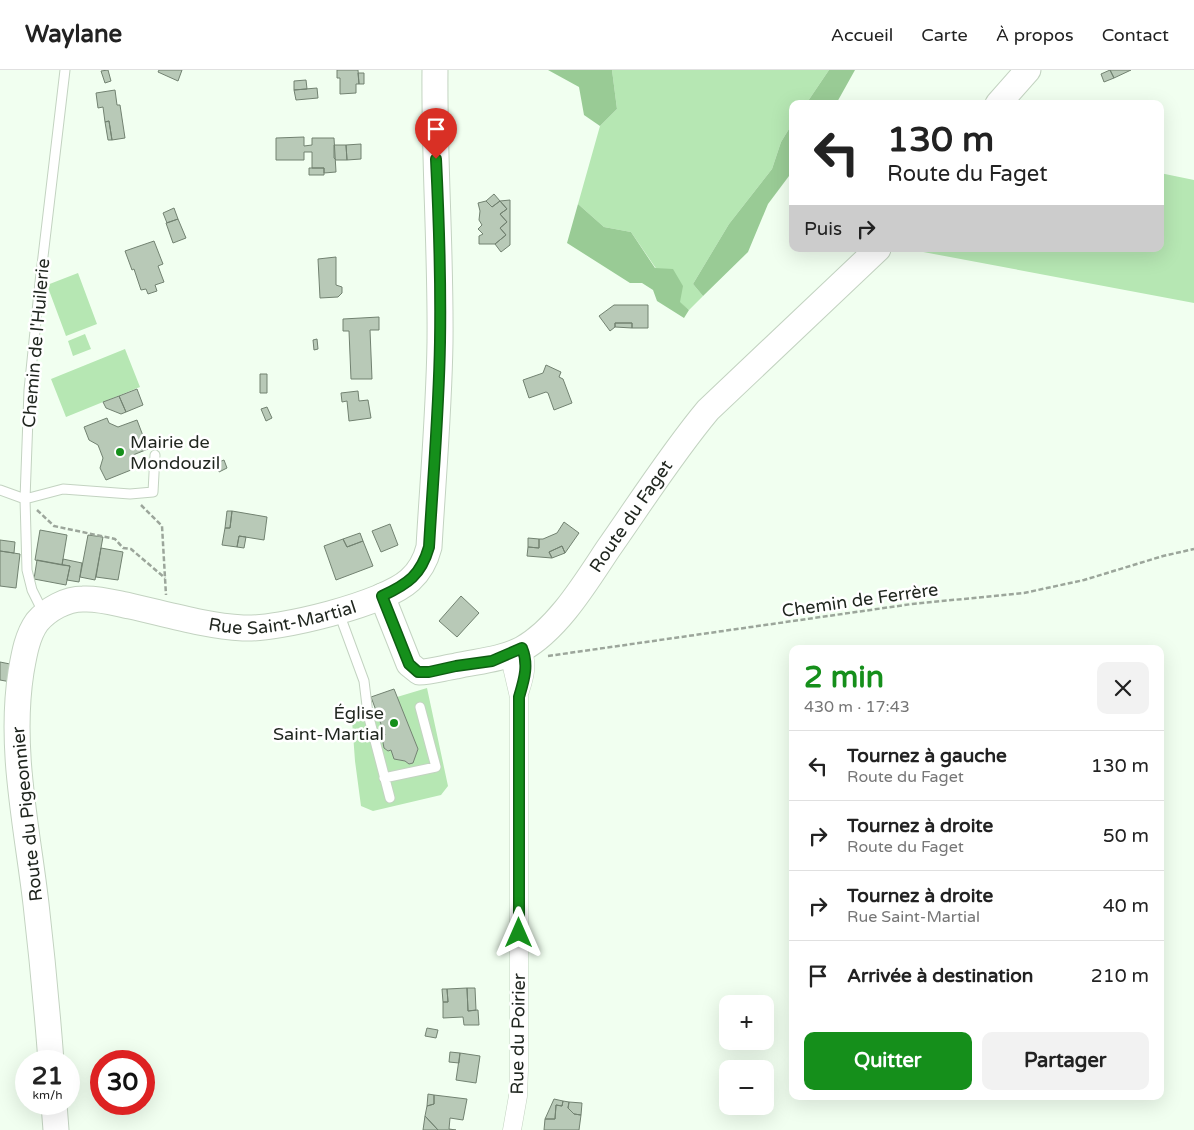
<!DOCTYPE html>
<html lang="fr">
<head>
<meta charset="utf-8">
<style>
	body { margin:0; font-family:"Varela Round",sans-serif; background:#f2f2f2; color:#222; height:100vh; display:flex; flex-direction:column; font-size:19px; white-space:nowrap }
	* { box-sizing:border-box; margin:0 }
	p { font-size:16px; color:#767676 }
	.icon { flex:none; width:28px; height:28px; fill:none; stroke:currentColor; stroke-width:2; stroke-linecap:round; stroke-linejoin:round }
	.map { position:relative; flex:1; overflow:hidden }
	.side { position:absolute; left:789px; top:575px; width:375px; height:455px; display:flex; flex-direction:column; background:#fff; border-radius:10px; box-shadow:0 5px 20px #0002 }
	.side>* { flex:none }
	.banner { position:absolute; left:789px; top:30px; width:375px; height:152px; border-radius:10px; box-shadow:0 5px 20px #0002; background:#fff; color:#222; overflow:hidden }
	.controls { position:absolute; left:719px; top:925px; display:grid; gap:10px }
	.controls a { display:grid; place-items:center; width:55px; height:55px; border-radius:10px; background:#fff; box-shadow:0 5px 20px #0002; font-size:25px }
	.speed { position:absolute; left:15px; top:980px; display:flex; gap:10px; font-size:25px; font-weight:700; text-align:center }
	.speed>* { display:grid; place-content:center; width:65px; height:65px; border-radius:50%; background:#fff; box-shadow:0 5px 20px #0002; line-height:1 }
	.speed small { font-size:12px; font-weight:400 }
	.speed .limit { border:8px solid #d22; background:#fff; color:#111 }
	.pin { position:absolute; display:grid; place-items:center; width:42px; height:42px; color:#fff; margin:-51px -21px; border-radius:50% 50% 50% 0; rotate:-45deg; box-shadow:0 0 5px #0007 }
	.pin .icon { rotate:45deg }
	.me { position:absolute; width:55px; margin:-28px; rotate:0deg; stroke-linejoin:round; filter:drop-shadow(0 0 4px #0008) }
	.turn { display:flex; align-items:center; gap:18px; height:105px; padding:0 15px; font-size:22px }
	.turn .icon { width:65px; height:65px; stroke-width:2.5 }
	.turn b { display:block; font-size:35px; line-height:42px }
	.then { display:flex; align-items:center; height:48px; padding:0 15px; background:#0003; gap:10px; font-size:19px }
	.round { display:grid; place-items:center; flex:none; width:52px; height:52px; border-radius:10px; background:#f2f2f2 }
	.overview { display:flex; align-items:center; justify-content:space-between; height:85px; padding:0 15px }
	h1 { font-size:30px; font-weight:800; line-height:38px; color:#158f1b }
	.cta { display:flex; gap:10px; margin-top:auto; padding:10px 15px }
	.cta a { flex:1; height:58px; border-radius:10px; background:#158f1b; color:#fff; font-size:20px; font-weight:800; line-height:58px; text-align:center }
	.cta a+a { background:#f2f2f2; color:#222 }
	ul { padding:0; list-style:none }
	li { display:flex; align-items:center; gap:15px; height:70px; padding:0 15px; border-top:1px solid #e0e0e0 }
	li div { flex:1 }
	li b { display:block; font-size:19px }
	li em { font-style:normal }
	header { display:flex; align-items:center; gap:30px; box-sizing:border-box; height:70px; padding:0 25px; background:#fff; border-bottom:1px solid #e0e0e0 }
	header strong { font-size:24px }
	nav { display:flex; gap:28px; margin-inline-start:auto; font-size:18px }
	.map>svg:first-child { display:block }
	.green { fill:#b6e7b3 }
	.forest { fill:#99cb95 }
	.building { fill:#b8c9b7; stroke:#728271 }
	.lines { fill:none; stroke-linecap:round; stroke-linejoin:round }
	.lane-casing { stroke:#c3d3c1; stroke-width:11 }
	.street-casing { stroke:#c3d3c1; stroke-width:19 }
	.secondary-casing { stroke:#c3d3c1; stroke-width:27 }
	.path { stroke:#9ca69b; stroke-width:2.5; stroke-dasharray:5 2.5; stroke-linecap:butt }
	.lane { stroke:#fff; stroke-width:9 }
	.street { stroke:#fff; stroke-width:18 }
	.secondary { stroke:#fff; stroke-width:25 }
	.route-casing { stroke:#0e5d12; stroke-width:12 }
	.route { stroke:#158f1b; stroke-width:9 }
	.poi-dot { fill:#158f1b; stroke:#fff; stroke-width:2 }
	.labels { text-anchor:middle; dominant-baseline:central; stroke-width:5; stroke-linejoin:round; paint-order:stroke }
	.street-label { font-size:18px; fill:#1f251e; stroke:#fff }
	.poi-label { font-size:18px; fill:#1f251e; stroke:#fff; text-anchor:start }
</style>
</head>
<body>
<header>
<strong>Waylane</strong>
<nav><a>Accueil</a><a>Carte</a><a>À propos</a><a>Contact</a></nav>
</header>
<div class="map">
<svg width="1194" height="1060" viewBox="0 0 1194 1060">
	<rect width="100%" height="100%" fill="#f1fff0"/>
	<path class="green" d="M612,0H829L806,34H792V54L781,72L772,99L729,154L693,214L703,226L689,240L679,232L631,162L604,157L578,134L600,56L617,39Z
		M1160,103L1194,110V233L918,181L914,179H1160Z
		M78,203L97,254L66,266L47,215Z
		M85,264L91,279L73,286L68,271Z
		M125,279L140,317L66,347L51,309Z
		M427,618L448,716L441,725L373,741L361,736L355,691L352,650L376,642L385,665L382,667L384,678L388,681L391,680L394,689L405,691L409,694L413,693L418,679L397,627Z"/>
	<path class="forest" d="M548,0H612L617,39L600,56L584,45L579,17Z
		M829,0H855L836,34H806Z
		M792,54V102L768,134L748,182L703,226L693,214L729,154L772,99L781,72Z
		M578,134L604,157L631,162L655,198L673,199L683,216L680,232L689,240L684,248L657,231L653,220L642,213H630L567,173Z"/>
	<path class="building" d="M108,0L111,11L105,13L101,1Z
		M159,0H182L178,11L158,2Z
		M337,0H358L359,14H356V23L340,24V8H337Z
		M1110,0L1114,8L1104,12L1101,4Z
		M1110,0H1131L1114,8Z
		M358,3H364V14H359Z
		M306,10L307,19L294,20V11Z
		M317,18L318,28L296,30L294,20Z
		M115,20L117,35H120L125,68L112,70L109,51L105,52L103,37L98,38L96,23Z
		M109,51L112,70H108L105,52Z
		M304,67V76L312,75V68H334L336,102L324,103V98H312V82H304V90H276V68Z
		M361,74V89L347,90L346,75Z
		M334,75H346L347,90H336L334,88Z
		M309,98H324V105H309Z
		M494,124L500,131L492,137L486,131Z
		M510,130V175L501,182L495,174L506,165L500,158L507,152L500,144L507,139L500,131Z
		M486,131L492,137L500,131L507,139L500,144L507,152L500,158L506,165L495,174H479V166L483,164L478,159L482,155L479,150L480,141L478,133Z
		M174,138L178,149L167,153L163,143Z
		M178,149L186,168L173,173L166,153Z
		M154,171L163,194L158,196L164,212L155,215L157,221L148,224L146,219L141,220L134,199L132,200L125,181Z
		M336,187V215L342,217V223L338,227L320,228L318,189Z
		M614,235H648V258H632V253H615V257L610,261L599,246Z
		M379,247V260H370L372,309H351L349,261H343V249Z
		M615,253H632V258L615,257Z
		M317,269L318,279L314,280L313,270Z
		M546,295L561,302L559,307L563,309L572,333L554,340L548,323L546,322L529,328L523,310L543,303Z
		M260,304H267V323H260Z
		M137,319L143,335L126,342L119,326Z
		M358,321L359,331L368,330L371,348L349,351L347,331L342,332L341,323Z
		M119,326L126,342L121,344L106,338L103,332Z
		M267,337L272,348L266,351L261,339Z
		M107,348L109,353L118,357L137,350L148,379L133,385L134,389H132L136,398L106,410L100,398L103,388L98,375L89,370L84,357Z
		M224,390L227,398L219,402L216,393Z
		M227,441H232L230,458H225Z
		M232,441L267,447L264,470L239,466L237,477L222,475L225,458H230Z
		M564,452L579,463L565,483L562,476L549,482L552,488L527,486L528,477L539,478V469H543L557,463Z
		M390,454L398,475L381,482L372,461Z
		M40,460L67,465L62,495L35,490Z
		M360,463L363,471L347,477L343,469Z
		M88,465L103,467L95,510L80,507Z
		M239,466L246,467L244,478L237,477Z
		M528,468L539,469V478L528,477Z
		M343,469L347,477L363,471L373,496L336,510L324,476Z
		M0,470L15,472L14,483L0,481Z
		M562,476L565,483L552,488L549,482Z
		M101,478L123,482L118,510L96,507Z
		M0,481L20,484L16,518L0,516Z
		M63,489L82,493L79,512L67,510L70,496L62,495Z
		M37,490L70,496L66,515L34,509Z
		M461,526L479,543L457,567L439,551Z
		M0,592L15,595L11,612L0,610Z
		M394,619L418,679L413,693L409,694L405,691L394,689L391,680L388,681L384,678L382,667L385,665L371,627Z
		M467,918H475L476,940L468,941Z
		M467,918L468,941L478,940L479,955H464L463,947L443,948V932H448L447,919Z
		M442,919H447L448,932H443Z
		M427,958L438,960L436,968L425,966Z
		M450,982L460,983L459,993L449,992Z
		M460,983L480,986L476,1013L456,1010Z
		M428,1024L434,1025V1034L427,1036Z
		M434,1025L467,1029L463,1050L450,1048L449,1059L456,1060H438L425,1046L427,1036L434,1034Z
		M554,1029L563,1031L562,1036L556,1035L555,1049H545Z
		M563,1031L569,1032L568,1038L574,1044L581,1045L579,1060H544L545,1049H555L556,1035L562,1036Z
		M569,1032L582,1033L581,1045L574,1044L568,1038Z
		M425,1046L438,1060H423Z"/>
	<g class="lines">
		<defs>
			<path id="lane" d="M0,420L25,429L63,419L130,424L153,422L155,385
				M43,542L32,520L27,500L25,429L29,320L40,212L65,0
				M339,543L364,611L368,644L390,728
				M384,708L436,697L420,637"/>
			<path id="street" d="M509,584L519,627V1000L518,1026L512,1060
				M520,621C525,606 528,594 522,578"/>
			<g id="secondary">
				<path d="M998,34L1028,0"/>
				<path id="s1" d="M382,526L409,594L419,602C432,602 443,598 456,596C479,591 500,590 522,579C558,559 586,512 608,479C641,432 672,383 708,340L878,179"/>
				<path id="s2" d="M51,991C47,939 42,886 36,834C27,757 9,679 21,602C24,585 27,566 37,552C48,539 66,529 83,529C99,528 115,533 130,536C166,544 206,556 243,558C278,560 384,534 410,510C420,501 426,489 429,477C433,408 439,341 440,272C441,182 434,91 435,0"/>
				<path d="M54,1034L56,1060"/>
			</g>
		</defs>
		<use href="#lane" class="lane-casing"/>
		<use href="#street" class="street-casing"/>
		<use href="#secondary" class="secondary-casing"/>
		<path class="path" d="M141,435L162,456L166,525
			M37,440L54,456L115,469L123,478L131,479L165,508
			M548,586L912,534L1024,523L1084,510L1163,486L1194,479"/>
		<use href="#lane" class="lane"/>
		<use href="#street" class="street"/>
		<use href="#secondary" class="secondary"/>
	</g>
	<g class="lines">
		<defs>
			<path id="route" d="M436,89C439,150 441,211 440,272C439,340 433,408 429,477C421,505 408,514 382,526L409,594L418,602H429L456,596L492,591L522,578C529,595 524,610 519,627V863"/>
		</defs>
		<use href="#route" class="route-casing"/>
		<use href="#route" class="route"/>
	</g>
	<g class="poi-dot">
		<circle cx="120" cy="382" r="5"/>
		<circle cx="394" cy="653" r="5"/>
	</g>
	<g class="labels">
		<g class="street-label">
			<text transform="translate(36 273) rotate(-85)">Chemin de l'Huilerie</text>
			<text stroke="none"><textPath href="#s1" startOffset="365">Route du Faget</textPath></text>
			<text transform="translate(860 530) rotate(-8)">Chemin de Ferrère</text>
			<text stroke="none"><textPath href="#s2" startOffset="700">Rue Saint-Martial</textPath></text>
			<text transform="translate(27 744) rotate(-96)">Route du Pigeonnier</text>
			<text transform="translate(518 964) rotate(-89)">Rue du Poirier</text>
		</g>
		<g class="poi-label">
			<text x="130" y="372">Mairie de<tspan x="130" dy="21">Mondouzil</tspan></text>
			<text x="384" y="643" text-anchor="end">Église<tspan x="384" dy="21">Saint-Martial</tspan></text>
		</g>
	</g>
</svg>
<div class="controls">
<a>+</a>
<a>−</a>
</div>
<div class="speed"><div>21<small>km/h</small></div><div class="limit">30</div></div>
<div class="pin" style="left:436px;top:89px;background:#d93025"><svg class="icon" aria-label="arrive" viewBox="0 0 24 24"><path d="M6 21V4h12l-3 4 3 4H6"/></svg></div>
<svg class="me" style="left:519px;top:863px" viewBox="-20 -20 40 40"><path d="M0-17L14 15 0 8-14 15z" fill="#158f1b" stroke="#fff" stroke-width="4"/></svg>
<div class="banner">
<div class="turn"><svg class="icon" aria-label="left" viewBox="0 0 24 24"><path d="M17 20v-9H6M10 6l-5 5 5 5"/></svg><div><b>130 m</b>Route du Faget</div></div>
<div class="then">Puis<svg class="icon" aria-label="right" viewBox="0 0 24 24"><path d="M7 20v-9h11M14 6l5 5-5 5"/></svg></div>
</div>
<section class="side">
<div class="overview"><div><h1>2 min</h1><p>430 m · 17:43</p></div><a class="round"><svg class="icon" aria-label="close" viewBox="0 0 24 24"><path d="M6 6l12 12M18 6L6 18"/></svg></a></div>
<ul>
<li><svg class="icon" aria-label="left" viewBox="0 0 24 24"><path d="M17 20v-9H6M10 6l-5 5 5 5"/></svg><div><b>Tournez à gauche</b><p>Route du Faget</p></div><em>130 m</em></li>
<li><svg class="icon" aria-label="right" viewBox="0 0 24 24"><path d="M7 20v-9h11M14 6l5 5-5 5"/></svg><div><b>Tournez à droite</b><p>Route du Faget</p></div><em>50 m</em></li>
<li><svg class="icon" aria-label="right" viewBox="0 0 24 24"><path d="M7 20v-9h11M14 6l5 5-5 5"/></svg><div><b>Tournez à droite</b><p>Rue Saint-Martial</p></div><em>40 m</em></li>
<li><svg class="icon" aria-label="arrive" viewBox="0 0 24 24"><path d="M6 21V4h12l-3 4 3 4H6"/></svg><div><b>Arrivée à destination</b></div><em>210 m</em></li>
</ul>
<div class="cta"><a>Quitter</a><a>Partager</a></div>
</section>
</div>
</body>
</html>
